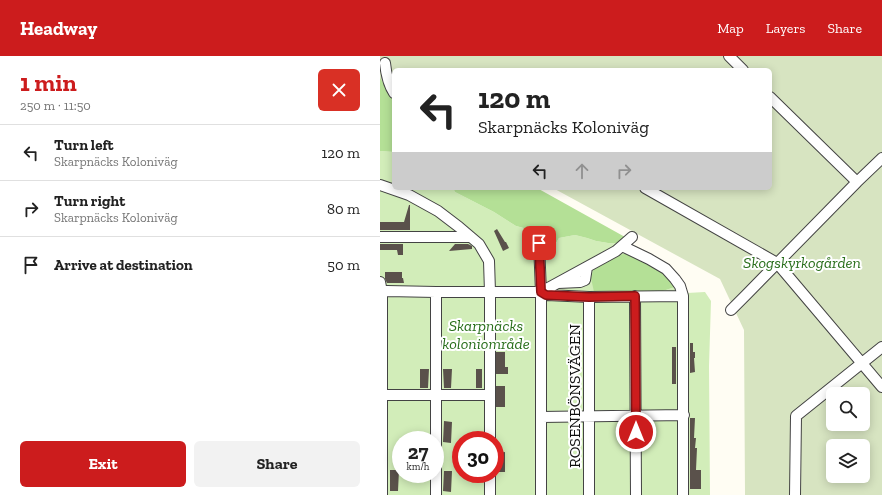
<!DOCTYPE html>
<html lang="en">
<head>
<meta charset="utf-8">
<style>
	body { margin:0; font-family:"Zilla Slab",serif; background:#f2f2f2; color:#222; height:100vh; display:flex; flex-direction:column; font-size:15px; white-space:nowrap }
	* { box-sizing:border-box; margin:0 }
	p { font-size:13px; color:#767676 }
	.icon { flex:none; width:22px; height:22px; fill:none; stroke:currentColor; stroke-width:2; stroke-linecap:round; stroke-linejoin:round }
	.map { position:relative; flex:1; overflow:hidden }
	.details { display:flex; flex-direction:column; background:#fff; width:380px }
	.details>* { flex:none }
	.banner { position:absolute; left:12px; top:12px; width:380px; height:122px; border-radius:6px; box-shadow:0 2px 10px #0003; background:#fff; color:#222; overflow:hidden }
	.fabs { position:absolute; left:446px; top:331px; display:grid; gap:8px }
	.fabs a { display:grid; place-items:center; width:44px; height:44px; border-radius:6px; background:#fff; box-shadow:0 2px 10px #0003; font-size:20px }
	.speed { position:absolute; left:12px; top:375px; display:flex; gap:8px; font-size:20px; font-weight:700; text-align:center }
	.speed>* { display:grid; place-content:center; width:52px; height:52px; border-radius:50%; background:#fff; box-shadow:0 2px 10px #0003; line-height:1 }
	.speed small { font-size:10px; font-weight:400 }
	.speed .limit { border:6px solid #d22; background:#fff; color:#111 }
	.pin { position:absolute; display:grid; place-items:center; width:34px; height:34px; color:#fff; margin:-17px; border-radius:8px; box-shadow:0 2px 6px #0006 }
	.me { position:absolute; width:44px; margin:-22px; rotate:0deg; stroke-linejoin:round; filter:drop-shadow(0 0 3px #0008) }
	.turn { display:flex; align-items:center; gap:14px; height:84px; padding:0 20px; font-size:18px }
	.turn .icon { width:52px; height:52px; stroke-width:2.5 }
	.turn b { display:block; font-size:28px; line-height:34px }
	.lanes { display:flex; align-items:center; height:38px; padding:0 20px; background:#0003; justify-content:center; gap:20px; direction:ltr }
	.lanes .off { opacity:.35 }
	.round { display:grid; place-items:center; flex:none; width:42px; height:42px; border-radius:6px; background:#f2f2f2 }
	.headline { display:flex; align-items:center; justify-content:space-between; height:68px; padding:0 20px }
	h1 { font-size:24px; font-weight:700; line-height:30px; color:#cc1c1d }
	.button { display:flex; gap:8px; margin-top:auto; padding:8px 20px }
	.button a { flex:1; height:46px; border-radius:6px; background:#cc1c1d; color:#fff; font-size:16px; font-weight:700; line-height:46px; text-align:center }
	.button a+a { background:#f2f2f2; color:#222 }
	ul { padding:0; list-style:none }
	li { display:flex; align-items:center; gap:12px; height:56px; padding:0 20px; border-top:1px solid #e0e0e0 }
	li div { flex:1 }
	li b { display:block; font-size:15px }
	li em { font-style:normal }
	header { display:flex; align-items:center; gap:24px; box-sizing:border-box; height:56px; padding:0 20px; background:#cc1c1d; color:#fff }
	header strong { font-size:19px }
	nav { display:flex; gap:22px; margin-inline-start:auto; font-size:14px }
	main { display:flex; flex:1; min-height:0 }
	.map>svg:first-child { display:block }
	.green { fill:#d2edb9; fill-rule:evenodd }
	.forest { fill:#b4e096 }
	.cemetery { fill:#d7e4c1; fill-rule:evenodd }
	.building { fill:#5a514b }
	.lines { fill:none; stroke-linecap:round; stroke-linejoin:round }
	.minor-casing { stroke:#434343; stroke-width:12 }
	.minor { stroke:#fff; stroke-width:10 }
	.route-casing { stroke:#851213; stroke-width:10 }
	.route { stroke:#cc1c1d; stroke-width:7 }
	.labels { text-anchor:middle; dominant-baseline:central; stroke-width:4; stroke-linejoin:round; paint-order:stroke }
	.park-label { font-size:16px; font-style:italic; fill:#286e1a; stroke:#fff }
	.street-label { font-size:16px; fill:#101010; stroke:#fff }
</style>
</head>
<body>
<header>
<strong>Headway</strong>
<nav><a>Map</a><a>Layers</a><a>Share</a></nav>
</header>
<main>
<section class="details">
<div class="headline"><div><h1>1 min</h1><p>250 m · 11:50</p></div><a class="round" style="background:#d93025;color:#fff"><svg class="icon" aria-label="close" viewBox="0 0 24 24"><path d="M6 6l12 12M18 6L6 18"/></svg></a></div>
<ul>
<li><svg class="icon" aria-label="left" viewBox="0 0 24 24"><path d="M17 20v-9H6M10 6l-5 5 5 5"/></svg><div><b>Turn left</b><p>Skarpnäcks Koloniväg</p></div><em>120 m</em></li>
<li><svg class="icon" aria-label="right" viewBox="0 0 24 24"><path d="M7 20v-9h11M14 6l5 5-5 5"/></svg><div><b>Turn right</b><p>Skarpnäcks Koloniväg</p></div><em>80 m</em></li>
<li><svg class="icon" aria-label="arrive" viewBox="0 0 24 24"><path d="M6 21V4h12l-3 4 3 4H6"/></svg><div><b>Arrive at destination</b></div><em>50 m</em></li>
</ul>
<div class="button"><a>Exit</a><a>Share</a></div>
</section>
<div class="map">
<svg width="502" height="439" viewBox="0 0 502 439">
	<rect width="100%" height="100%" fill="#fffdf3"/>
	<path class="green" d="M0,95L14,96V132H73L75,136L114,156L136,170L155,175L163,189L176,187L179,182L195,179L207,182L216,185L228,187H238L244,198L235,199L277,237L295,231L307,237L325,236L331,245L329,310L330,439H0ZM21,384H55V418H21ZM81,384H115V418H81Z"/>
	<path class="forest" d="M0,16L14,45V96L0,95Z
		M73,132H157L245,181L238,187H228L216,185L207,182L195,179L179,182L176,187L169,193L163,189L155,175L136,170L114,156L75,136Z
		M244,198H250L284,217L295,231L277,237L214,236L211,222L214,212L235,199Z"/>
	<path class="cemetery" d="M0,0H502V439H365L364,274L340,223L173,132H390V14H14V42L0,22ZM453,338H483V368H453ZM453,390H483V420H453Z"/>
	<path class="building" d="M29,149H30V174H0V166H24Z
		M117,173L125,186H126L129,192L123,195L114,175Z
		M0,188H23V199H18L17,194H0Z
		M75,188H88L92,190V193L69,195Z
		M5,216H22V222H23L24,227H7L5,223Z
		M310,287H313V296H315V302H314L315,316L310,317Z
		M292,291H296V328H292Z
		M116,296H125V311H128V318H116Z
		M40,313H49L48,332H40Z
		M63,313H72L71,332H64Z
		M96,313H102V332H96Z
		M116,330H125V351H116Z
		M310,362H315L314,382H316L315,392H317L316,414H321V433H310Z
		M64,365L72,366L71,387L63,386Z
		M125,396V416H117V397Z
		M10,414H19L18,435H10Z
		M64,415H72L71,436L63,435Z"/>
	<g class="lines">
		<defs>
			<path id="minor" d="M349,0L363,14
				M5,7C6,17 8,28 14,37
				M390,41L477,126
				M0,129L29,139L58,155L79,171L99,188L109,205L110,236V384
				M265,132L397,207L502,331
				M0,181H90
				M159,187L161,236
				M242,190L269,203L286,213L295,223L300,230L303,240
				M0,226L2,236V439
				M178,227L200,226L205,224L207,211
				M0,236L7,235L56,236H161L167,239L209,241L303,240V439
				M56,236V439
				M255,240L256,439
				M209,241V439
				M351,254L366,239L477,126L502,102
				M0,339H109
				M161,361L304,359
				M110,418V439
				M161,439V236L236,195L252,181
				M415,439L416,360L502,291"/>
		</defs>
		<use href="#minor" class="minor-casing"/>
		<use href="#minor" class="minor"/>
	</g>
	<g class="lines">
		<defs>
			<path id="route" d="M159,187L161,236L166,239L209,241L255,240L256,376"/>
		</defs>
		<use href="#route" class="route-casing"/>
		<use href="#route" class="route"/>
	</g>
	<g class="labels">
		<g class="park-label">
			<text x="422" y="206">Skogskyrkogården</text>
			<text x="106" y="269">Skarpnäcks<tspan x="106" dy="18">koloniområde</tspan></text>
		</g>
		<g class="street-label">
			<text transform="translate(194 340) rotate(-90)">ROSENBÖNSVÄGEN</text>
		</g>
	</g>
</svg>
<div class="fabs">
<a><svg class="icon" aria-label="search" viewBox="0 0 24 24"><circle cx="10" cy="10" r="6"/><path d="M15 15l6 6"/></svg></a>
<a><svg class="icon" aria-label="layers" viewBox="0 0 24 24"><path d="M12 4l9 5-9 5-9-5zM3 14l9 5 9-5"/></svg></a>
</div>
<div class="speed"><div>27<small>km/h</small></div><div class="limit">30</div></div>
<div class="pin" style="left:159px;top:187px;background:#d93025"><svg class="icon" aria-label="arrive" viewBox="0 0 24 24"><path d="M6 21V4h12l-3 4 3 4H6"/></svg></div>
<svg class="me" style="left:256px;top:376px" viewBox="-20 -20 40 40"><circle r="17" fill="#cc1c1d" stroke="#fff" stroke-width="3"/><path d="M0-11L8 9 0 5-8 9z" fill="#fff"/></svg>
<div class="banner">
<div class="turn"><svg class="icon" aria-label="left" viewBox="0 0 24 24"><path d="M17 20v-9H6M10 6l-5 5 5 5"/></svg><div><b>120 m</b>Skarpnäcks Koloniväg</div></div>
<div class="lanes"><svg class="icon" aria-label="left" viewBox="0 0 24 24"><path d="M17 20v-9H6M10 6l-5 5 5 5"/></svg><svg class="icon off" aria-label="ahead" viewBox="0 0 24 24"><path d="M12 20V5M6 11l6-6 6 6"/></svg><svg class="icon off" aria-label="right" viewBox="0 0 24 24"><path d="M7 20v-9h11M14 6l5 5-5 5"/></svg></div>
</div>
</div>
</main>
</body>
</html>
